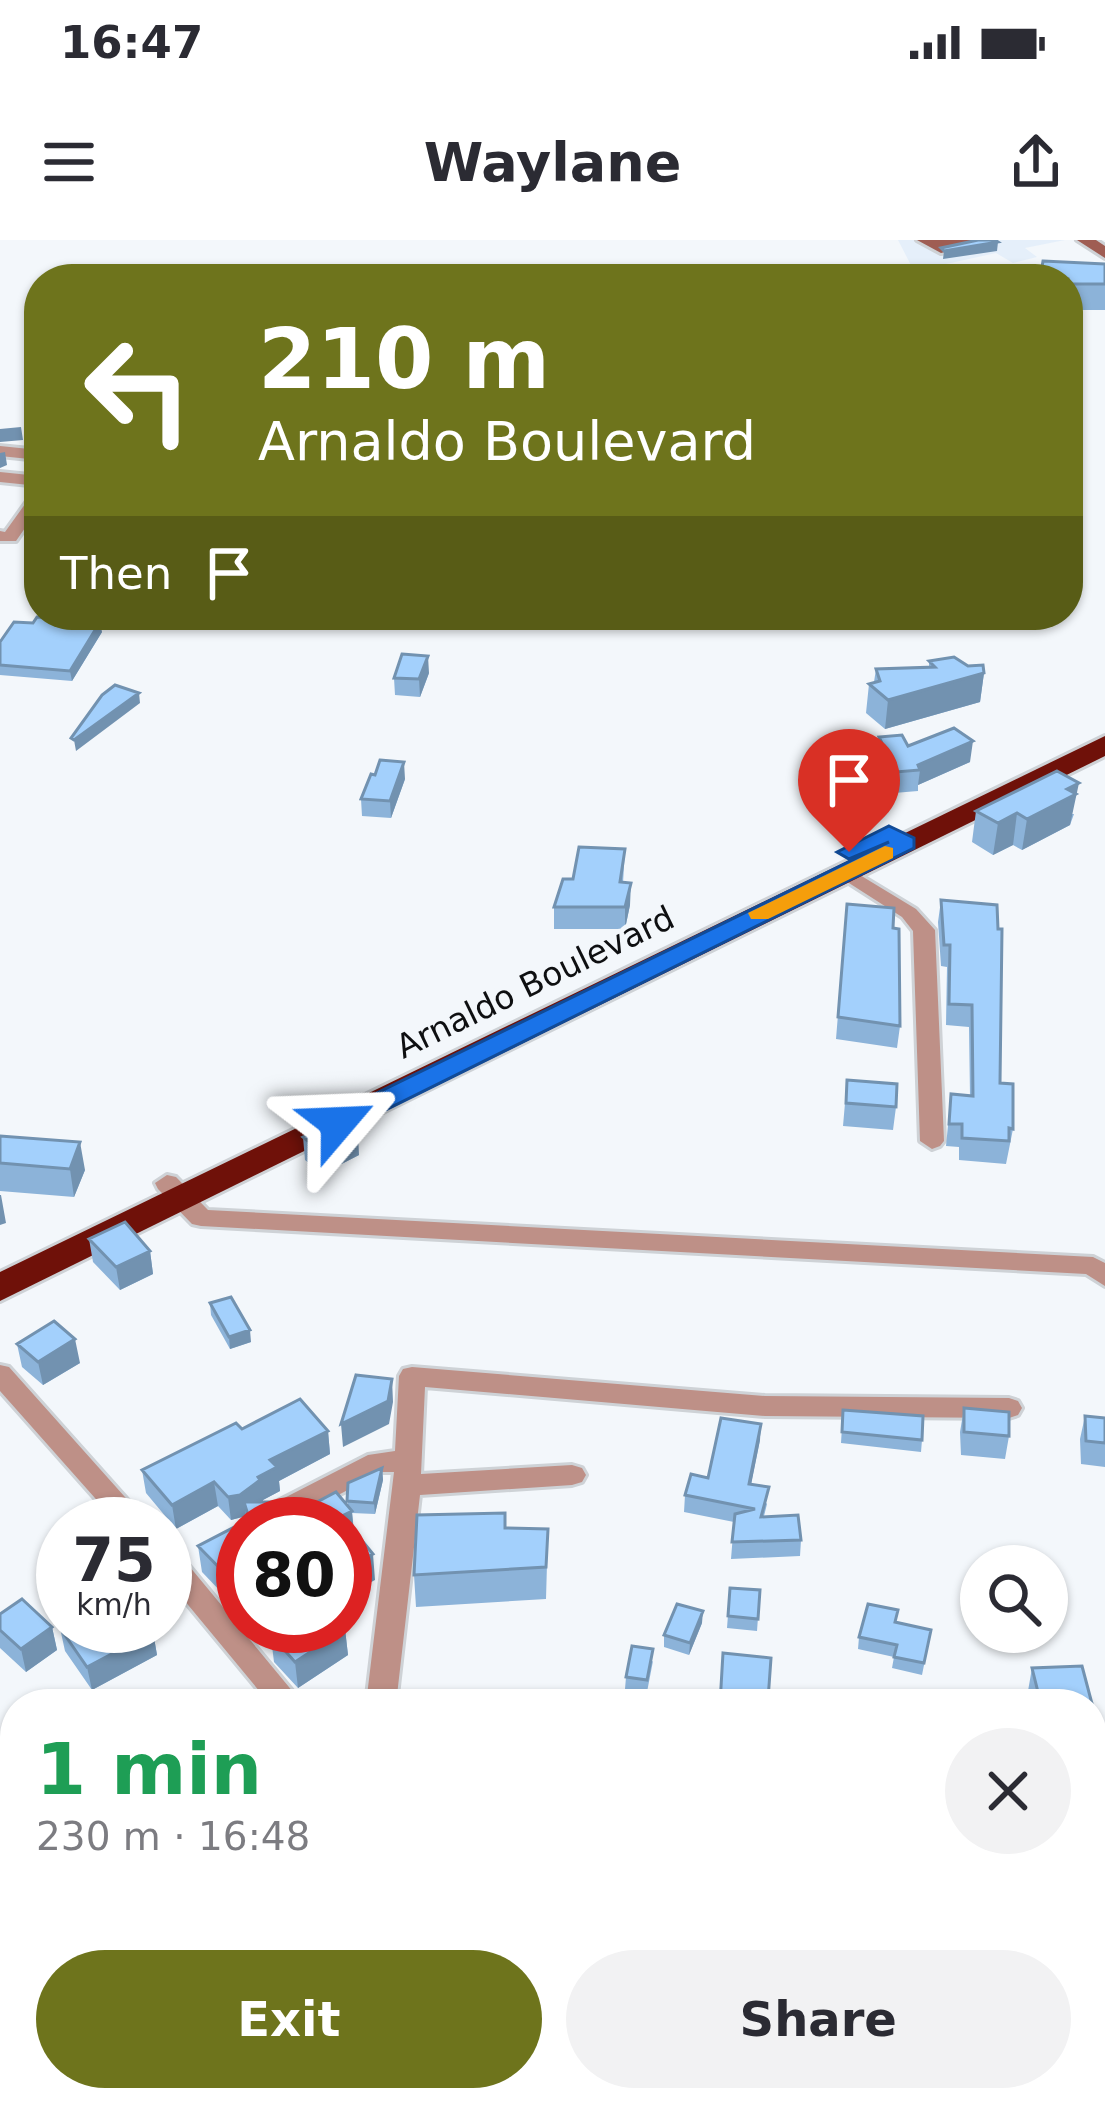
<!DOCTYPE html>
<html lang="en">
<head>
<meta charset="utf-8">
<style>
	body { margin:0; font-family:"DejaVu Sans",sans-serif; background:#f2f2f3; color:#2b2b33; height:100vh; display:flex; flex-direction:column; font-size:45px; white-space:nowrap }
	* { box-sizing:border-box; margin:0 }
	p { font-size:39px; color:#7c7c81 }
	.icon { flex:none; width:66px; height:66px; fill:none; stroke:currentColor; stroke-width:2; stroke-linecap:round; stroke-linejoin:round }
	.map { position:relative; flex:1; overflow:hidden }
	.drawer { position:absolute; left:0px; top:1449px; width:1107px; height:423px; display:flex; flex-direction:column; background:#fff; border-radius:48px 48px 0 0; box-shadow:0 3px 9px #0004 }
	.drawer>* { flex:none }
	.banner { position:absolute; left:24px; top:24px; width:1059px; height:366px; border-radius:48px; box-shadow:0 3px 9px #0004; background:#6e741c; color:#fff; overflow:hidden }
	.tools { position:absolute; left:960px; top:1305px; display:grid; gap:24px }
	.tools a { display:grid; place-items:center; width:108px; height:108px; border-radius:50%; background:#fff; box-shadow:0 3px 9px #0004; font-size:60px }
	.speed { position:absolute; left:36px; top:1257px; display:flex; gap:24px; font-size:60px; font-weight:700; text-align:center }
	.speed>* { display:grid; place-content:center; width:156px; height:156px; border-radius:50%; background:#fff; box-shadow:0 3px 9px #0004; line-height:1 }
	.speed small { font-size:30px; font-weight:400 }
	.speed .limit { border:18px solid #d22; background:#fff; color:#111 }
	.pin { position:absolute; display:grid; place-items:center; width:102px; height:102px; color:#fff; margin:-123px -51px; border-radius:50% 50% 50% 0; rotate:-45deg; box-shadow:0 0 12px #0007 }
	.pin .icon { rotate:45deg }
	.me { position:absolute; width:132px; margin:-66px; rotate:64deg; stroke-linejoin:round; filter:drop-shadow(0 0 9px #0008) }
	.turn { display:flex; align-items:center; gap:42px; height:252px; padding:0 36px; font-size:54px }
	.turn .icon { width:156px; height:156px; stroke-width:2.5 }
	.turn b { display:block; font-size:84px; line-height:102px }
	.then { display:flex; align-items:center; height:114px; padding:0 36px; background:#0003; gap:24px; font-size:45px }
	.round { display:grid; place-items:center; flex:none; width:126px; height:126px; border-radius:63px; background:#f2f2f3 }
	.overview { display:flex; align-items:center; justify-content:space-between; height:204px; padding:0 36px }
	h1 { font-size:72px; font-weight:700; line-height:90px; color:#1e9e55 }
	.action { display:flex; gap:24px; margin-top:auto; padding:24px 36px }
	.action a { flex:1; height:138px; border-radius:72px; background:#6e741c; color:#fff; font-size:48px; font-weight:700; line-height:138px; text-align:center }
	.action a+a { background:#f2f2f3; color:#2b2b33 }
	.status { display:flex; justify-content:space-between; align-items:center; height:84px; padding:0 60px; background:#fff; direction:ltr }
	.status svg { height:33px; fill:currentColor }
	header { display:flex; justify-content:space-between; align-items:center; height:156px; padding:0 36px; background:#fff; font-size:54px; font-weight:700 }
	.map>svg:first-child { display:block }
	.built { fill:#e5effa }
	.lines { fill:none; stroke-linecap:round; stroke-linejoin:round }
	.street-casing { stroke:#ced2d6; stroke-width:6 }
	.secondary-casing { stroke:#ced2d6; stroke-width:6 }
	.highway-casing { stroke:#ced2d6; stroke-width:6 }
	.street { fill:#be9087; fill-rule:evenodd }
	.secondary { fill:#9f5d53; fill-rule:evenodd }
	.highway { fill:#6f1109; fill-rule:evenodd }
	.wall { fill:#8cb3d9 }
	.shaded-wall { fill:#7292b0 }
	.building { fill:#a3d0fc; stroke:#7292b0; stroke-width:3 }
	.route { fill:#1a73e8; stroke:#114b97; stroke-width:3 }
	.slow { fill:#f59e0b }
	.labels { text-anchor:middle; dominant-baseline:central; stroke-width:10; stroke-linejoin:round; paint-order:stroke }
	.street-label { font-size:33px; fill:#0e0f11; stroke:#f3f7fb }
</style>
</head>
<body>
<div class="status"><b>16:47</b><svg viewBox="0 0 49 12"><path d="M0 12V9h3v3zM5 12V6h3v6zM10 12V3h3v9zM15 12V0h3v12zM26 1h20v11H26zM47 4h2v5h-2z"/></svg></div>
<header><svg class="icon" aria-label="menu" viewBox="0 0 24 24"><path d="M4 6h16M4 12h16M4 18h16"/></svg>Waylane<svg class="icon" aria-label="share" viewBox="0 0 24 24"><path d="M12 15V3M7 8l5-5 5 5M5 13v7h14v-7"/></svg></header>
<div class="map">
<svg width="1105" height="1870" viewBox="0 0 1105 1870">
	<rect width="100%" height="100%" fill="#f3f7fb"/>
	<path class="built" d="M898,0H1065L1025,8L1037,17L1013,23L996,13L928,28L931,33L916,35Z"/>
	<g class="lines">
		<defs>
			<path id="street" d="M0,206L39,210V220L0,216Z
				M0,232L39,236V246L0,242Z
				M39,251V268L16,301H0V291L5,292L33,253Z
				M845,626L916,669L935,690L944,901L940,906L932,909L920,901L913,691L902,677L838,636L835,632Z
				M167,935L176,937L208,970L1093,1017L1105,1023V1046L1086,1034L201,986L192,984L158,949L155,943Z
				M0,1125L9,1127L149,1284H118L0,1151Z
				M412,1127L765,1156L1009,1158L1018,1161L1022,1168L1018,1175L1009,1178L765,1176L425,1147L421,1234L572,1225L582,1228L586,1235L582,1242L572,1245L420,1255L396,1464H366L394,1232H382L283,1284H245L249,1276L368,1215L395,1211L399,1136L403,1129Z
				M165,1306L175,1309L303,1464H270L165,1337Z
				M0,1532L15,1540V1575L0,1567Z
				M225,1857H268L261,1870H218Z
				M737,1857H806L814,1870H746Z"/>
			<path id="secondary" d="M917,0H993L941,13Z
				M1077,0H1096L1105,6V18Z"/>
			<path id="highway" d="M1105,496V516L0,1061V1032Z"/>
		</defs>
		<use href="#street" class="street-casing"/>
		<use href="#secondary" class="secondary-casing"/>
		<use href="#highway" class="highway-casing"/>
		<use href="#street" class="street"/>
		<use href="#secondary" class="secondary"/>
		<use href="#highway" class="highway"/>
	</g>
	<path class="wall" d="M1105,24V70H1068V39Z
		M102,392L72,441L0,435V402Z
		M929,421L968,426L984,433L980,462L885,489L866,473L869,444L874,442L876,429L929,427Z
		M429,433L420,457L395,455L394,438Z
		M879,497L908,506L970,522L918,545V551L894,553L877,518Z
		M405,539L391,578L362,576L361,559Z
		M976,571L1074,574L1070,585L1022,610L1013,605L993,615L972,602Z
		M625,609L623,643L630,665L625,689H554V667L573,639Z
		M941,660L1013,889L1006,924L959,920V907L946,906L951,854L970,856L969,787L946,785L947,727L941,726L938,682Z
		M847,664L893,688L900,786L897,808L836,799Z
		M847,840L896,867L893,890L843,886Z
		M0,896L85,930L74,957L0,951Z
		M303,897L359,915L322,934L305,920Z
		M89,999L150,1011L153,1034L120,1050L93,1022Z
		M210,1063L251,1102L230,1109L211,1075Z
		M17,1104L80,1123L43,1145L22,1127Z
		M964,1168L1009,1196L1005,1219L961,1215L960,1192Z
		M843,1170L922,1200L921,1212L841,1203Z
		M1085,1176L1105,1178V1227L1081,1224L1080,1199Z
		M242,1189L328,1191L330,1214L279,1241L280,1251L263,1260V1262L287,1278L348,1266V1243L382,1228L383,1240L375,1274L352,1273L354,1290L375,1340L243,1284V1375L202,1332L198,1306L242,1283L246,1276L231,1280L218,1266L176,1289L146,1253L142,1230Z
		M760,1200L751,1244L767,1264L764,1276L801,1300L800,1316L731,1319L734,1282L684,1272L685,1255Z
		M505,1288L548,1289L546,1359L416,1367L414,1335Z
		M730,1348L760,1350L757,1391L727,1388Z
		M0,1374L52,1387L57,1410L26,1432L0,1408Z
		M702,1383L689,1415L664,1407V1395Z
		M896,1383L931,1390L922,1435L892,1428L894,1417L858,1409L859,1397Z
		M253,1386H343L345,1389L348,1415L298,1448L274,1422L272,1406Z
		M60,1388L153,1392L157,1415L92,1450L65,1411Z
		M653,1421L647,1452L625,1449L626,1437Z
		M1082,1426L1095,1475L1092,1489V1464H1030L1028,1451L1032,1428Z
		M1092,1530L1105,1532V1564L1092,1563Z
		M1092,1617L1105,1678V1798L1097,1797L1092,1756Z
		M0,1678L15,1681V1755L0,1752Z
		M352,1857H471L451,1870H361Z"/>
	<path class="shaded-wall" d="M998,2L997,11L943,19L944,11Z
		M21,187L23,200L0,202V189Z
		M5,212L7,225L0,228V213Z
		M100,382L102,392L72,441L70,431Z
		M428,416L429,433L420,457L419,439Z
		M984,433L980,462L885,489L888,460Z
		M139,453L140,463L76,511L74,500Z
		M973,501L970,522L918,545L920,530L918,525Z
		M404,522L405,539L391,578L390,561Z
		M1079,543L1070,585L1022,610L1027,579L1067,549Z
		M1017,573L1013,605L993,615L998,583Z
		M631,643L630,665L625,689V667Z
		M358,893L359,915L322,934L320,911Z
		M80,902L85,930L74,957L70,929Z
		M1,955L6,983L0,985V955Z
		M150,1011L153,1034L120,1050L116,1027Z
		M250,1090L251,1102L230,1109L229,1097Z
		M75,1099L80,1123L43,1145L38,1122Z
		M392,1139L393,1162L389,1184L343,1207L341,1184Z
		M761,1184L760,1200L748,1260L749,1244Z
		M328,1191L330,1214L279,1241L280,1251L263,1260V1264L244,1262L246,1276L231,1280L228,1257L258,1237L270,1220Z
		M382,1228L383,1240L375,1274L374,1263Z
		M214,1242L218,1266L176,1289L172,1265Z
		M352,1271L354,1298L342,1276Z
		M373,1314L375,1340L345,1356V1328Z
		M703,1371L702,1383L689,1415L690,1403Z
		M52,1387L57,1410L26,1432L21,1409Z
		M345,1389L348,1415L298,1448L295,1422Z
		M153,1392L157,1415L92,1450L87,1427Z
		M15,1721V1750L10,1733Z
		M15,1835V1857H19L0,1868V1844Z
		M135,1857H154L133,1870L131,1860Z
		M444,1857H471L451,1870H436Z
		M620,1857H644L643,1860L631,1870H604Z"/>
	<path class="building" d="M978,0H995L998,2L944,11L941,8Z
		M1043,21L1105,24V44H1068V39H1040Z
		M37,377L100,382L70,431L0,425V402L14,382L33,383Z
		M402,414L428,416L419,439L394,438Z
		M954,417L968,426L983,425L984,433L888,460L869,444L880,441L876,429L935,427L929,421Z
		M115,445L139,453L74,500L71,498L102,455Z
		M954,488L973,501L918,525L920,530L896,532L879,497L902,495L908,506Z
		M380,520L404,522L390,561L361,559L371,534L375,535Z
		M1057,531L1079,543L1067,549L1076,554L1027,579L1017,573L998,583L976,571Z
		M579,607L625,609L620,642L631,643L625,667H554L563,639H573Z
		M941,660L997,665L998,689H1002L1000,843L1013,844V889L1009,888V901L962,898V884H949L951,854L973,856L972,765L949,764L950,705H944Z
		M847,664L894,668L893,688L899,689L900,786L838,777Z
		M847,840L897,844L896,867L846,863Z
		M341,879L358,893L320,911L303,897Z
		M0,896L80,902L70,929L0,923Z
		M125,982L150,1011L116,1027L89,999Z
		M231,1057L250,1090L229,1097L210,1063Z
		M54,1081L75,1099L38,1122L17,1104Z
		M356,1135L392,1139L388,1161L341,1184Z
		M300,1159L328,1191L270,1220L277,1227L258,1237L260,1240L240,1255L228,1257L214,1242L172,1265L142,1230L236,1183L242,1189Z
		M964,1168L1009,1172V1196L964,1192Z
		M843,1170L923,1176L922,1200L842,1192Z
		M1085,1176L1105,1178V1203L1086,1201Z
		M721,1178L761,1184L749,1244L769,1247L761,1277L798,1275L801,1300L732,1302L735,1274L755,1269L685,1255L691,1234L708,1238Z
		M382,1228L374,1263L347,1261L348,1243Z
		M336,1252L352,1271L342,1276L373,1314L345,1328V1284H243V1352L198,1306L242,1283L248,1275L244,1262H277L287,1278Z
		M505,1273V1288L548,1289L546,1327L414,1335L417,1275Z
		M730,1348L760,1350L758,1379L728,1376Z
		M22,1359L52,1387L21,1409L0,1390V1374Z
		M677,1364L703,1371L690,1403L664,1395Z
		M868,1364L898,1370L895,1382L931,1390L924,1423L894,1417L897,1405L859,1397Z
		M63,1386H148L153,1392L87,1427L60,1388Z
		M275,1386H343L345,1389L295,1422L271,1395L279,1390Z
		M632,1406L653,1409L647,1440L626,1437Z
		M723,1413L771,1418L768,1460L788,1464H720Z
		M1082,1426L1095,1475H1092V1464H1041L1032,1428Z
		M620,1458L632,1464H581Z
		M1092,1530L1105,1532V1552L1092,1551Z
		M1092,1617L1103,1618L1105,1777H1103L1094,1707H1092Z
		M0,1678L15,1681V1721L10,1733L0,1731Z
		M12,1792L15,1796V1835L0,1844V1799Z
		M365,1857H448L450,1860L436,1870H374Z
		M560,1857H620L604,1870H543Z"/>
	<path class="route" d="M889,586L914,598V608L347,889L338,891L324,883L328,877L889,602L849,619L837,612Z"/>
	<path class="slow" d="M885,606L893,608V618L768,679H751L748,673Z"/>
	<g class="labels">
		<g class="street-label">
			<text transform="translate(535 742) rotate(-26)">Arnaldo Boulevard</text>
		</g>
	</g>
</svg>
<div class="tools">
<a><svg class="icon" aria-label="search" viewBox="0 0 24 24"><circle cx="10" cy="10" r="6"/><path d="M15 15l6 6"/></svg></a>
</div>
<div class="speed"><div>75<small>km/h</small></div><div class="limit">80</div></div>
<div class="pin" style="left:849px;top:612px;background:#d93025"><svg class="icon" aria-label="arrive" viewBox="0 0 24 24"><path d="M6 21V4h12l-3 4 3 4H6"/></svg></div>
<svg class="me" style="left:338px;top:883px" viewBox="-20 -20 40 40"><path d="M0-17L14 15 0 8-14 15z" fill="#1a73e8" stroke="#fff" stroke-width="4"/></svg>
<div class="banner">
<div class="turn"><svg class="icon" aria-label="left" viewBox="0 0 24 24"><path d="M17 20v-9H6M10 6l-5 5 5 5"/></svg><div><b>210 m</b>Arnaldo Boulevard</div></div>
<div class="then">Then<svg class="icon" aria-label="arrive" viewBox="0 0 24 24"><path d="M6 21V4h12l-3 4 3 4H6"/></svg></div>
</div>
<section class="drawer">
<div class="overview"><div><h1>1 min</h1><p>230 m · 16:48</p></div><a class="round"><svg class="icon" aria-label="close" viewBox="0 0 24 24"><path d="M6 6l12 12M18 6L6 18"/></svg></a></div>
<div class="action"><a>Exit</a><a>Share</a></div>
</section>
</div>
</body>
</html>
